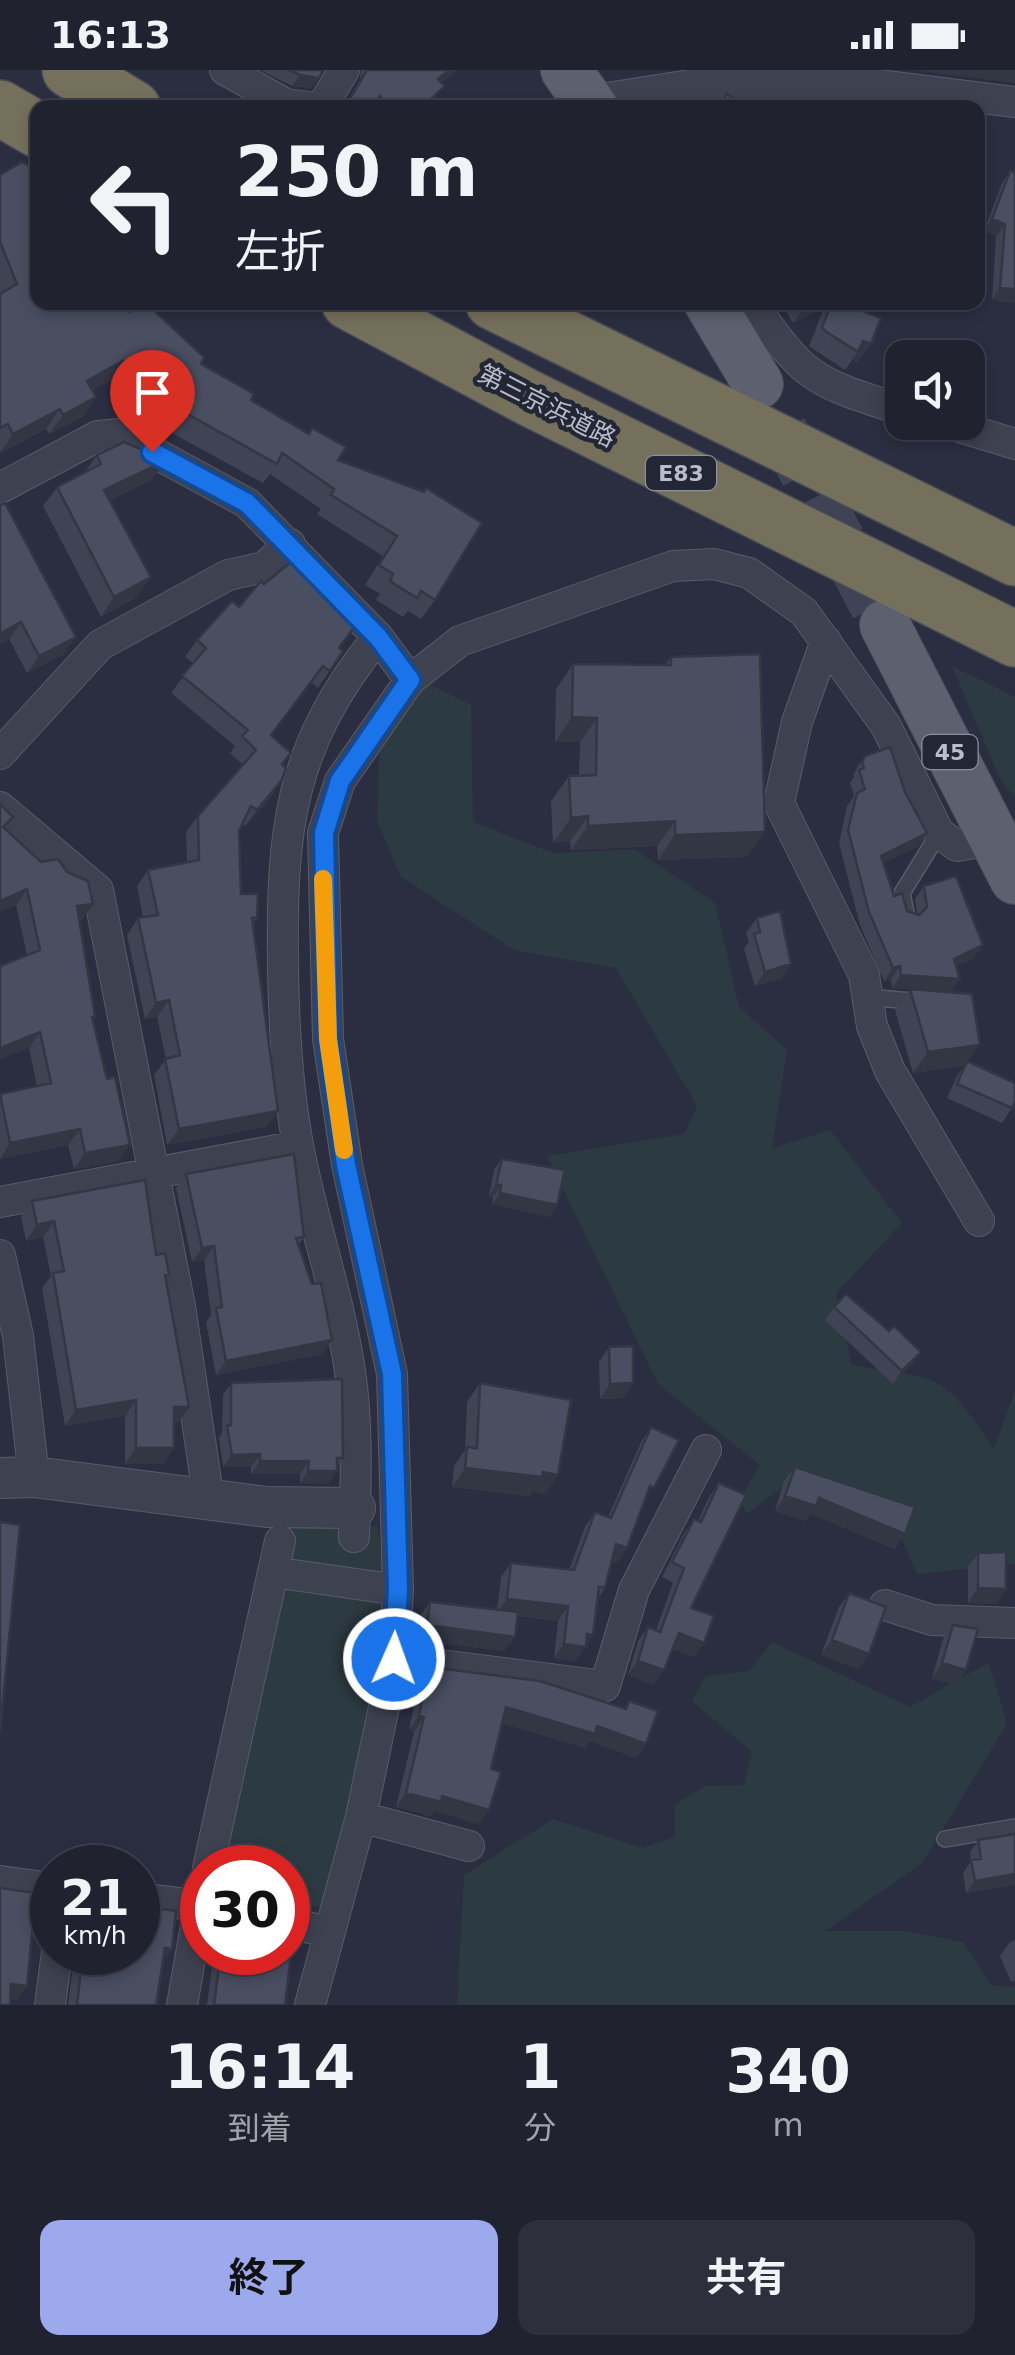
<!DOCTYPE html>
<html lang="ja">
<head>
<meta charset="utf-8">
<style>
	body { margin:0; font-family:"DejaVu Sans","Noto Sans JP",sans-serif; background:#2d2f3c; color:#f1f3f6; height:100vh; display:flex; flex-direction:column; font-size:38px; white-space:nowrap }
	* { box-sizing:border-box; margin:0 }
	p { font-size:32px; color:#a2a4ab }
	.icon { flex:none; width:55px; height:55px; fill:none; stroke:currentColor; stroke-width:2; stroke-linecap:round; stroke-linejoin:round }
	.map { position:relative; height:1935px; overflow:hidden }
	.side { display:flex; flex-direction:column; background:#202230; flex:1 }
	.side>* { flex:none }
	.banner { position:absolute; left:30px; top:30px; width:955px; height:210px; border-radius:20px; box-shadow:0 5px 15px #0003,0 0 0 2px #3d3f4c; background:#202230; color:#f1f3f6; overflow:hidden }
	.fabs { position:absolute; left:885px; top:270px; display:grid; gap:20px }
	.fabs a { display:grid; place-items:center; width:100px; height:100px; border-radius:20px; background:#202230; box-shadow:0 5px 15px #0003,0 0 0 2px #3d3f4c; font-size:50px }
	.speed { position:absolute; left:30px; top:1775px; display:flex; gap:20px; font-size:50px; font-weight:700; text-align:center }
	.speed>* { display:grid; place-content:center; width:130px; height:130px; border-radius:50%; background:#202230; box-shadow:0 5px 15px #0003,0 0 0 2px #3d3f4c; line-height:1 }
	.speed small { font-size:25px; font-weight:400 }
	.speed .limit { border:15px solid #d22; background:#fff; color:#111 }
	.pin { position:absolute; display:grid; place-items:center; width:85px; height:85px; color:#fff; margin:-102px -42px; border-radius:50% 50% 50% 0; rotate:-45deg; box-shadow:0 0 10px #0007 }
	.pin .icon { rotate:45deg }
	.me { position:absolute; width:110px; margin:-55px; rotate:2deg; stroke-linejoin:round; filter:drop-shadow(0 0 8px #0008) }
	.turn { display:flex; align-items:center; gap:35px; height:210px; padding:0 40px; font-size:45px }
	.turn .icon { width:130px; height:130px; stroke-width:2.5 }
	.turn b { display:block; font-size:70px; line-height:85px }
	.eta { display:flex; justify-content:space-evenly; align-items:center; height:170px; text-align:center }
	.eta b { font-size:60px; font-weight:700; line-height:70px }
	.cta { display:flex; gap:20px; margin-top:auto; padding:20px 40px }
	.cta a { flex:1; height:115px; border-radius:20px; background:#9caaed; color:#111; font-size:40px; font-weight:700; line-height:115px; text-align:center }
	.cta a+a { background:#2d2f3c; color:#f1f3f6 }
	.status { display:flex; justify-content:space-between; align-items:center; height:70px; padding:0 50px; background:#202230; direction:ltr }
	.status svg { height:28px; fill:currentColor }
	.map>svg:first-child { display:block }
	.green { fill:#2c3a41 }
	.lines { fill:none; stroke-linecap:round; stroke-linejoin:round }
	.primary-tunnel { stroke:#404355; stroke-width:50; stroke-dasharray:50 25; stroke-linecap:butt }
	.service-casing { stroke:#585c6a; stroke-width:18 }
	.minor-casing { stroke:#585c6a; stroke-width:32 }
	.tertiary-casing { stroke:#585c6a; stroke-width:42 }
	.primary-casing { stroke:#474a59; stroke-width:52 }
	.motorway-casing { stroke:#454957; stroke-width:58 }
	.service { stroke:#3e4150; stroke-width:15 }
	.minor { stroke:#3e4150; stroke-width:30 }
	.tertiary { stroke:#3e4150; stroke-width:40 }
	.primary { stroke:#5c606f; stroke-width:50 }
	.motorway { stroke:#75705c; stroke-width:55 }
	.wall { fill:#3f4353 }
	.shaded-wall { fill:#333744 }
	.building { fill:#494e61; stroke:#333744; stroke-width:2.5 }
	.route-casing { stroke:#114b97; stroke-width:25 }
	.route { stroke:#1a73e8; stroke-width:18 }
	.slow { stroke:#f59e0b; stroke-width:18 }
	.labels { text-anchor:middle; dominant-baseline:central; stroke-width:9; stroke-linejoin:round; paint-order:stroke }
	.shield { fill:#222635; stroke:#8c909d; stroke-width:2.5 }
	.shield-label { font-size:22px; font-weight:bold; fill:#babdca }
	.street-label { font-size:25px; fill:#babdca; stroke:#222635 }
</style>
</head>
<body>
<div class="status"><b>16:13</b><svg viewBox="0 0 49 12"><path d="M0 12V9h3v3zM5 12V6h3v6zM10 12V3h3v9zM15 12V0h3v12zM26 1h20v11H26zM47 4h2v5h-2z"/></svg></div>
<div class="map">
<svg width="1015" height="1935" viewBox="0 0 1015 1935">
	<rect width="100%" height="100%" fill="#2a2e40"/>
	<path class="green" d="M952,596L1015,627V727L1001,711Z
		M425,612L471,635L473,752L554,783L634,779L715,833L739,937L787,980L772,1078L830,1060L902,1153L836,1223L852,1295C943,1309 942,1302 994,1379L1015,1320V1494L917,1504L882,1425L798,1405L747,1444L740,1429L760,1395L658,1314L547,1086L684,1064L697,1036L616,898L514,880L400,806L377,750L380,672Z
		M378,1456L387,1536L342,1767L322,1838L288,1831V1798H206L274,1457Z
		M772,1572L910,1637L989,1592L1007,1654L922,1793L825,1861H905L963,1872L991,1915L1015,1917V1935H457L464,1805L553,1749L642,1778L675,1767V1735L705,1716L744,1715L752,1682L692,1631L706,1606L749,1601Z"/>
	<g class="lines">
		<path class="primary-tunnel" d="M782,360L885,555"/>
		<defs>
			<path id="service" d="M906,843L902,823L939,763
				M867,927L923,932
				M945,1769L1015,1757"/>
			<path id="minor" d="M225,0L286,34L317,38
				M588,31L697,14L863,13L1015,32
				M321,38L344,0
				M751,232C806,310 812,311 902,340
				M943,352L1015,374
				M0,418L98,366L120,364L247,433L378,567L410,610
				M826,571L797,652L779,733L864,905L872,956L890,1001L979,1151
				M0,684L100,575L228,505L264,497L290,474
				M0,737L98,820L180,1236L209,1431
				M0,1132L298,1076
				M0,1185L18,1266L34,1407
				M354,1467C356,1414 358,1354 350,1301C339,1227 313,1153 299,1080C287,1020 284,959 283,899C281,762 288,677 378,567
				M280,1471L273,1502L398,1520
				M885,1535L932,1550L1015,1553
				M394,1589L605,1616L634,1520L706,1380
				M361,1747L469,1776
				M208,1798L273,1502
				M0,1811L52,1818
				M138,1828L202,1836
				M288,1853L329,1862
				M50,1935L57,1882
				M182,1935L202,1821
				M310,1935L361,1747L394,1589L398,1520L392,1304L347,1095L328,969L323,763L340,711L410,610L460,571L673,496L714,494L749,503L804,542L886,656L939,763L957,776L996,769"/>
			<path id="tertiary" d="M0,1408L34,1407L267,1437L355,1438"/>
			<path id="primary" d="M566,0L593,38
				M709,232L758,314
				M885,555L1015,809"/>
			<path id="motorway" d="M70,0L133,38
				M0,38L38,60
				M349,232L527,327L1015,569
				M493,232L1015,488"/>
		</defs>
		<use href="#service" class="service-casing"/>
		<use href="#minor" class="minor-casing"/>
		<use href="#tertiary" class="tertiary-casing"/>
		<use href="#primary" class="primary-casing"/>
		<use href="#motorway" class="motorway-casing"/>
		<use href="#service" class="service"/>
		<use href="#minor" class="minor"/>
		<use href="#tertiary" class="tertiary"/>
		<use href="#primary" class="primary"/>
		<use href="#motorway" class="motorway"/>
	</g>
	<path class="wall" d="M260,0H323L311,18L292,16Z
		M361,0H457L441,13L434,31L444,38H343L360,10Z
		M1010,101L1015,102V233L992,230L996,166L984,161L1002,113Z
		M0,105L130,242L338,390L424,422L435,530L421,549L408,541L403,547L376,530L380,524L365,515L383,486L317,444L321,439L270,404L263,413L152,352L158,340L110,311L92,320L96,327L82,347L49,364L46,359L0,383Z
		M781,232H853L857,239L881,248L858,292L852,290L845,300L809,276L824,238L793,253Z
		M97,385L153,409L110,430L137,527L101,547L43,436L57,417L85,402Z
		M0,435L64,584L27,603L9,569L0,574Z
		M239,537L339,578L343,581L318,618L312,613L271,665L291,683L283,695L271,727L245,756L242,754L239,761L241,824L257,848L252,854L278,1041L266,1057L167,1075L154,1005L166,989L157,947L145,949L127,865L138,848H143L137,816L148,800L187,792L186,762L198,746L243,695L230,683L235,676L171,623L193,593L185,587L197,570Z
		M671,587L765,762L747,787L658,790L657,776L571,780L570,771L553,773L551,731L569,706H579L580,672H555L556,619L573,594L665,595Z
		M865,686L905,722L927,763L918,776L883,793L894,826L907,841L917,844L915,829L924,816L974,888L956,896L951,922L892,918L891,909L884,911L860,855L839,773L847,736L854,726L850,713L854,707L853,705L856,699Z
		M0,734L5,758L41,792L93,834L82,850H79L95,946L93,950L119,1091L74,1099L68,1075L0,1089V1024L37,1016L29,978L27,885L16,835L0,842Z
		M757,848L791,894L781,909L755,916L744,879L749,872L746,863Z
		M910,919L968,992L1012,1038L1002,1053L947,1028L957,1006L964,996L913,1003L895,940Z
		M502,1089L557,1135L549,1147L492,1134L493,1127L489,1126L494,1100Z
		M186,1104L304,1167L298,1175L332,1270L322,1284L216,1305L206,1252L211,1245L204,1190L192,1192L176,1118Z
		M32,1131L156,1185L165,1208L189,1337L178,1353H174L163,1394H125V1346L65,1356L42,1218L51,1206L43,1167L26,1171L21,1147Z
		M834,1237L912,1294L893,1314L825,1250Z
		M609,1277L633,1313L623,1328L600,1329L599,1292Z
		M231,1313L343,1388L328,1414L300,1413V1404H251V1397H223L219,1368L222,1363L223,1325Z
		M480,1313L558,1405L545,1424L532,1421L529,1426L452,1417L454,1396L465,1380L467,1332Z
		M651,1357L644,1432L627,1478L617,1492L612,1491L605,1518L598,1529L593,1565L575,1591L554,1588L558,1551L518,1546L515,1567L504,1581L417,1570L420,1546L430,1532L497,1540L501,1507L511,1493L569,1500L585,1457L595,1442L608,1447L641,1372Z
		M795,1397L895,1479L811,1444L805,1451L775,1441L784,1411Z
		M719,1413L691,1538L704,1573L694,1587L672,1579L653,1615L628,1605L638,1571L648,1557L656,1560L673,1513L662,1507L684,1463L694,1449L698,1451L709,1427Z
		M978,1483L1006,1519L996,1534L968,1533V1497Z
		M849,1523L859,1599L821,1585L839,1537Z
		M953,1555L966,1600L955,1615L932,1608L943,1569Z
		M429,1597L624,1638L629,1631L646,1674L636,1688L590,1671L585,1678L502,1653L479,1754L434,1741L431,1746L396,1737L414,1662L409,1660L419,1611Z
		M1015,1764V1815L966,1823L963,1803L971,1791L970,1782L978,1770Z
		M142,1836L163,1891L156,1935H68L75,1882H138V1843Z
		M1015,1870V1911L1011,1912L1000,1886L1010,1872Z
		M214,1882H288L285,1935H207Z"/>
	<path class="shaded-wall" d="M450,0H457L429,23L438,9Z
		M910,0H1015V13Z
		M300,5L319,8L311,18L292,16Z
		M992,149L1005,154L996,166L984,161Z
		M1000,218L1015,219V233L992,230Z
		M809,232H828L824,238L793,253L806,234Z
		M863,271L871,274L858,292L852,290L858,282Z
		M123,291L110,311L73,330L87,311Z
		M96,327L82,347L49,364L63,345Z
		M60,339L46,359L0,383L13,364Z
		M167,390L153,409L90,439L104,420Z
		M151,507L137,527L101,547L114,527Z
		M21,552L9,569L0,574V564Z
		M76,567L64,584L27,603L39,586Z
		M572,647L597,648L580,672H555Z
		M282,710L271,727L245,756L257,740Z
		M588,746L570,771L553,773L571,748Z
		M675,751L657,776L571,780L588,756Z
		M765,762L747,787L658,790L675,765Z
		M927,763L918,776L872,799L881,786Z
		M27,819L16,835L0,842V831Z
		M93,834L82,850L65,852L77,836Z
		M983,875L974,888L945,902L954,889Z
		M791,894L781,909L755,916L765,902Z
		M900,896L891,909L884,911L893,898Z
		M901,905L960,909L951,922L892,918Z
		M169,930L157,947L145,949L156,933Z
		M40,962L29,978L0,989V978Z
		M980,975L964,996L913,1003L928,982Z
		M278,1041L266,1057L167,1075L179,1059Z
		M80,1059L68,1075L0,1089L10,1073Z
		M130,1075L119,1091L74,1099L85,1083Z
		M496,1115H501L493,1127L489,1126Z
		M500,1123L557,1135L549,1147L492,1134Z
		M54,1151L43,1167L26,1171L37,1155Z
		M214,1176L204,1190L192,1192L202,1178Z
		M332,1270L322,1284L216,1305L226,1291Z
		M921,1282L912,1294L893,1314L902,1301Z
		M633,1313L623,1328L600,1329L610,1314Z
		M136,1330L125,1346L65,1356L76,1340Z
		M174,1337H189L178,1353H163Z
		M136,1378H174L163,1394H125Z
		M260,1384L251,1397H223L232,1385Z
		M260,1391H309L300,1404H251Z
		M465,1398L543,1402L558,1405L545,1424L532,1421L529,1426L452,1417Z
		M308,1401H337L328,1414L300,1413Z
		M785,1426L819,1428L905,1464L895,1479L811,1444L805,1451L775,1441Z
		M616,1474L627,1478L617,1492L606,1489Z
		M978,1518L1006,1519L996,1534L968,1533Z
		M507,1529L568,1536L558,1551L497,1543Z
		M427,1555L515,1567L504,1581L417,1570Z
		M679,1563L704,1573L694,1587L668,1578Z
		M587,1564L593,1565L575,1591L554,1588L564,1574Z
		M832,1570L869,1584L859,1599L821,1585Z
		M638,1591L664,1600L653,1615L628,1605Z
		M942,1593L966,1600L955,1615L932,1608Z
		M506,1637L597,1656L646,1674L636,1688L590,1671L585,1678L496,1651Z
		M419,1646L424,1647L414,1662L409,1660Z
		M406,1723L442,1726L489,1740L479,1754L434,1741L431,1746L396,1737Z
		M1015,1804V1815L966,1823L975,1811Z
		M165,1878L172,1879L161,1893Z
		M11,1914L27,1916L17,1930L1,1928Z"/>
	<path class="building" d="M289,0H323L319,8L300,5Z
		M367,0H450L438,9L445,16L431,29L444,38H390L380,26L374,38H360L348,32Z
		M727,24L744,36L743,38H706L712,28L721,34Z
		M22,92L38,100V232H125L130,242L147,234L204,287L201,294L254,324L251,330L309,364L312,358L346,377L338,390L424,422L426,418L482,453L435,530L421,521L417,528L390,511L393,504L379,495L397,466L331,425L334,419L282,383L277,394L166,332L171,320L123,291L87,311L96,327L63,345L60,339L13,364L8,354L0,358V224L17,214L0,172V105Z
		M1010,101L1015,102V219L1000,218L1005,154L992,149Z
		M832,232H853L857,239L881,248L871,274L863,271L858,282L825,261L822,257Z
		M124,372L167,390L104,420L151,507L114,527L57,417L101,394L97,385Z
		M5,433L76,567L39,586L21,552L0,564V435Z
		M296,488L361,548L339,578L343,581L330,601L323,596L271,665L291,683L282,694L286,698L282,710L257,740L251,736L239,761L241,824H258L257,848H252L278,1041L179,1059L165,989L180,985L169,930L156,933L138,848L158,845L148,800L199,790L198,746L256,680L242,666L248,660L182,606L206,578L197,570L232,531L239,537L261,511L264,514Z
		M760,584L765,762L675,765V751L588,756V746L571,748L569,706L596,705L597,648L572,647L573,594L671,595V587Z
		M890,677L905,722L927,763L881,786L894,826L902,823L907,841L919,845L927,837L924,816L956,806L983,875L954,889L960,909L901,905L900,896L893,898L869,842L848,760L857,723L865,719L859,700L864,698L862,692L865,686Z
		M0,734L13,747L3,757L41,792L58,789L67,802L88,811L93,834L77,836L95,946L92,947L107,1009L115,1007L130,1075L85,1083L80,1059L10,1073L0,1024L51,1013L40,962L0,978V896L40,880L27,819L0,831Z
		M780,841L791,894L765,902L754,864L760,862L757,848Z
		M910,919L972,924L980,975L928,982Z
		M967,991L1015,1013V1031L1012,1038L957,1014Z
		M294,1084L304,1167L296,1168L312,1214L321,1213L332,1270L226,1291L216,1238L222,1237L214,1176L202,1178L186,1104Z
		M502,1089L565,1100L557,1135L500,1123L501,1115H496Z
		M145,1110L156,1185L165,1183L169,1204L165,1205L189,1337H174V1378H136V1330L76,1340L53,1203L64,1201L54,1151L37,1155L32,1131Z
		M846,1224L889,1261L894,1256L921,1282L902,1301L834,1237Z
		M633,1276V1313L610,1314L609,1277Z
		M342,1309L343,1388H337V1401H308L309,1391H260V1384L232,1385L227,1356L231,1355V1313Z
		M480,1313L571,1330L558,1405L543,1402L542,1407L465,1398L467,1377L477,1378Z
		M651,1357L679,1370L654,1418L650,1416L627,1478L616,1474L605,1518L599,1517L593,1565L587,1564L586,1577L564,1574L568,1536L507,1529L511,1493L574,1500L595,1442L611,1448Z
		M795,1397L915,1437L905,1464L819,1428L816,1436L785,1426Z
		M719,1413L746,1425L691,1538L714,1546L704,1573L679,1563L664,1600L638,1591L648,1557L660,1562L684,1498L672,1492L694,1449L701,1452Z
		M0,1452L20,1455L0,1663Z
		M1006,1482V1519L978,1518V1483Z
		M849,1523L886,1537L869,1584L832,1570Z
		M430,1532L518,1542L515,1567L427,1555Z
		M953,1555L978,1559L966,1600L942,1593Z
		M429,1597L540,1611L626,1639L629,1631L658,1641L646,1674L597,1656L595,1664L506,1637L491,1699L501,1702L489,1740L442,1726L441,1732L406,1723L424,1647L419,1646Z
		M1015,1764V1804L975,1811L971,1790L981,1789L978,1770Z
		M0,1818L36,1823L27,1916L11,1914L10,1935H0Z
		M142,1836L176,1841L172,1879L165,1878L156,1935H77L83,1882H138V1850H140Z
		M288,1855L294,1859L285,1935H214L221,1882H288Z"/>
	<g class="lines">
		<defs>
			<path id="route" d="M152,382L247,433L378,567L410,610L340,711L324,763L328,969L346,1095L392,1304L398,1520L394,1589"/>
		</defs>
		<use href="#route" class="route-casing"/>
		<use href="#route" class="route"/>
		<path class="slow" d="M323,809L328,969L344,1080"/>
	</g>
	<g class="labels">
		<g class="shield">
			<rect x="646" y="386" width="70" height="34" rx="8"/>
			<rect x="922.5" y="665" width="55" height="34" rx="8"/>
		</g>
		<g class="shield-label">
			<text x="681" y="403">E83</text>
			<text x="950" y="682">45</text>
		</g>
		<g class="street-label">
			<text transform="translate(547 336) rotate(27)">第三京浜道路</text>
		</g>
	</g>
</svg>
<div class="fabs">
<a><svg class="icon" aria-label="sound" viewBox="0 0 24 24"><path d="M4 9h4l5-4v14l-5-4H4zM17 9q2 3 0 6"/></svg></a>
</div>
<div class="speed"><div>21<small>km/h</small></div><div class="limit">30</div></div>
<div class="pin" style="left:152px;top:382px;background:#d93025"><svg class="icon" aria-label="arrive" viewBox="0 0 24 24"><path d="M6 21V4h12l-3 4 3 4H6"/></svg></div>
<svg class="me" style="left:394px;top:1589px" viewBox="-20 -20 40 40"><circle r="17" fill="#1a73e8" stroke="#fff" stroke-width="3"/><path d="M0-11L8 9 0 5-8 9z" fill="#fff"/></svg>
<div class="banner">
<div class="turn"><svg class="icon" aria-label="left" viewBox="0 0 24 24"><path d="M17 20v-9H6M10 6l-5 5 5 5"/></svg><div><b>250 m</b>左折</div></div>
</div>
</div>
<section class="side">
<div class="eta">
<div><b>16:14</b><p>到着</p></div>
<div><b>1</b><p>分</p></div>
<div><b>340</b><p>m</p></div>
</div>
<div class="cta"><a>終了</a><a>共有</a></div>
</section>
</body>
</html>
